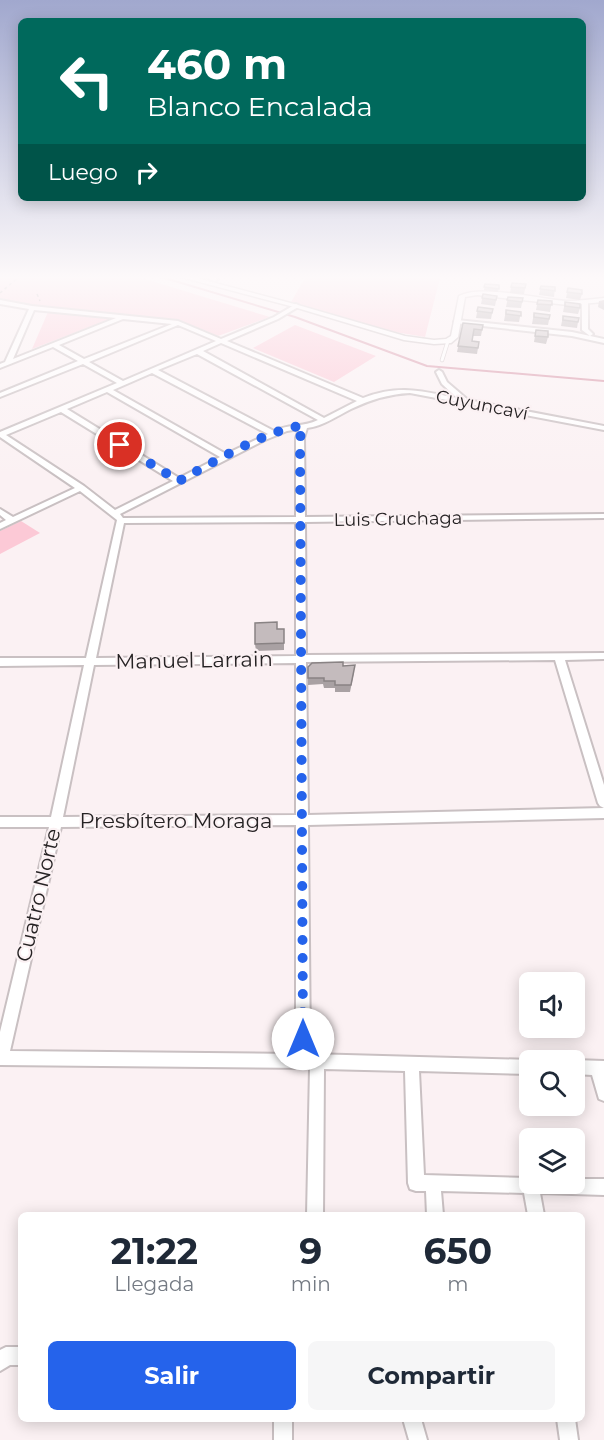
<!DOCTYPE html>
<html lang="es">
<head>
<meta charset="utf-8">
<style>
	body { margin:0; font-family:Montserrat,sans-serif; background:#f6f6f7; color:#1f2937; height:100vh; display:flex; flex-direction:column; font-size:22px; white-space:nowrap }
	* { box-sizing:border-box; margin:0 }
	p { font-size:20px; color:#747a83 }
	.icon { flex:none; width:33px; height:33px; fill:none; stroke:currentColor; stroke-width:2; stroke-linecap:round; stroke-linejoin:round }
	.map { position:relative; flex:1; overflow:hidden }
	.panel { position:absolute; left:18px; top:1212px; width:567px; height:210px; display:flex; flex-direction:column; background:#fff; border-radius:9px; box-shadow:0 3px 15px #0003 }
	.panel>* { flex:none }
	.top-card { position:absolute; left:18px; top:18px; width:568px; height:183px; border-radius:9px; box-shadow:0 3px 15px #0003; background:#00695c; color:#fff; overflow:hidden }
	.tools { position:absolute; left:519px; top:972px; display:grid; gap:12px }
	.tools a { display:grid; place-items:center; width:66px; height:66px; border-radius:9px; background:#fff; box-shadow:0 3px 15px #0003; font-size:30px }
	.pin { position:absolute; display:grid; place-items:center; width:51px; height:51px; color:#fff; margin:-26px; border:3px solid #fff; border-radius:50%; box-shadow:0 2px 6px #0007 }
	.me { position:absolute; width:66px; margin:-33px; rotate:0deg; stroke-linejoin:round; filter:drop-shadow(0 0 4px #0008) }
	.turn { display:flex; align-items:center; gap:21px; height:126px; padding:0 30px; font-size:27px }
	.turn .icon { width:78px; height:78px; stroke-width:2.5 }
	.turn b { display:block; font-size:42px; line-height:51px }
	.then { display:flex; align-items:center; height:57px; padding:0 30px; background:#0003; gap:12px; font-size:22px }
	.eta { display:flex; justify-content:space-evenly; align-items:center; height:102px; text-align:center }
	.eta b { font-size:36px; font-weight:700; line-height:42px }
	.primary-button { display:flex; gap:12px; margin-top:auto; padding:12px 30px }
	.primary-button a { flex:1; height:69px; border-radius:9px; background:#2563eb; color:#fff; font-size:24px; font-weight:700; line-height:69px; text-align:center }
	.primary-button a+a { background:#f6f6f7; color:#1f2937 }
	.map>svg:first-child { display:block }
	.green { fill:#fcc9d6 }
	.lines { fill:none; stroke-linecap:round; stroke-linejoin:round }
	.stream { stroke:#d896a8; stroke-width:2 }
	.service-casing { stroke:#c9c0c2; stroke-width:4.5 }
	.minor-casing { stroke:#c9c0c2; stroke-width:4 }
	.tertiary-casing { stroke:#c9c0c2; stroke-width:3 }
	.path { stroke:#8e8889; stroke-width:1.5; stroke-dasharray:3 3; stroke-linecap:butt }
	.service { stroke:#fff; stroke-width:3 }
	.minor { fill:#fff; fill-rule:evenodd }
	.tertiary { fill:#fff; fill-rule:evenodd }
	.wall { fill:#a9a1a3 }
	.building { fill:#c4bbbd; stroke:#898384; stroke-width:1.5 }
	.route { stroke:#2563eb; stroke-width:10; stroke-dasharray:0 18 }
	.labels { text-anchor:middle; dominant-baseline:central; stroke-width:4.5; stroke-linejoin:round; paint-order:stroke }
	.far-street-label { font-size:18px; fill:#262324; stroke:#fbf1f3 }
	.street-label { font-size:21px; fill:#262324; stroke:#fbf1f3 }
</style>
</head>
<body>
<div class="map">
<svg width="604" height="1440" viewBox="0 0 604 1440">
	<rect width="100%" height="100%" fill="#fbf1f3"/>
	<path class="green" d="M0,276H135L270,317L218,336L189,324L174,321L44,308L0,300Z
		M306,276H471L440,278L425,337L395,332L290,304Z
		M48,312L110,319L32,349Z
		M295,325L376,356L334,382L253,348Z
		M21,521L40,533L0,554V531Z"/>
	<g class="lines">
		<path class="stream" d="M158,276L295,317L427,366L604,381"/>
		<defs>
			<path id="service" d="M442,360L448,341"/>
			<path id="minor" d="M201,276H212L218,279L215,281Z
				M0,300L32,306L178,321L221,339L274,317L296,304L298,305V307L278,319L227,341L363,398C399,384 421,391 457,398L442,384L436,372L439,370L442,372L447,382L468,400L604,426V430L410,393C388,394 370,400 351,409C337,416 323,426 307,428L304,438L305,517L604,514V518L305,522L306,655L604,653V659L565,660L604,785V808L600,806L598,803L555,660L306,662L308,815L604,808V818L308,825L310,1054L532,1060H530V1074L419,1071L424,1175L530,1178V1184H574V1179H604V1195L540,1193L544,1215H528L524,1193L441,1191L443,1215H427L426,1191H416L410,1189L408,1183L405,1071L324,1069L323,1215H307L310,1068L0,1065V1032L49,827H0V817H51L84,665L0,666V658H86L117,520L80,491L0,529V523L6,520L0,515V509L13,517L75,488L0,437V432L117,383L83,364L0,397V393L78,361L53,347L0,368V364L5,362L29,309L0,304ZM34,310L116,318L13,359ZM123,319L172,324L84,359L59,345ZM178,325L216,341L123,381L89,362ZM221,343L357,401L324,418L203,351ZM197,354L318,420C304,427 288,424 274,431L158,370ZM152,373L268,434L226,454L113,390ZM107,392L220,457L179,478L67,409ZM61,412L173,481L115,510L84,486L6,435ZM299,429L296,438V517L123,518L120,514L265,440L287,431ZM296,522V656L96,658L124,523ZM296,663V815L63,817L94,665ZM296,825V1054L10,1051L61,827Z
				M585,301L588,303V329L593,334L590,336L582,330V303Z
				M457,320L572,332L604,339V343L572,336L455,323L454,322Z
				M572,1060H574L604,1061V1101L599,1099L592,1075L574,1074V1060Z
				M6,1347H21V1365H10L0,1371V1350Z
				M274,1419H292V1440H274Z
				M403,1419H421L427,1440H409Z
				M557,1419H575L578,1440H560Z"/>
			<path id="tertiary" d="M177,276H189L298,305L405,336L434,340L446,339L451,336L459,296C480,284 539,299 566,301C579,301 592,299 604,298V302L568,305L477,295L465,297L458,337L451,343L434,344L404,340L294,307Z"/>
		</defs>
		<use href="#service" class="service-casing"/>
		<use href="#minor" class="minor-casing"/>
		<use href="#tertiary" class="tertiary-casing"/>
		<path class="path" d="M0,293L20,276
			M37,294L40,301"/>
		<use href="#service" class="service"/>
		<use href="#minor" class="minor"/>
		<use href="#tertiary" class="tertiary"/>
	</g>
	<path class="wall" d="M512,283L526,284L524,294L510,293Z
		M485,284L499,285L498,292L484,290Z
		M541,286L555,287L554,297L539,295Z
		M568,288L582,294L580,300L566,298Z
		M483,294L497,296L495,306L481,304Z
		M508,297L523,298L521,308L506,307Z
		M538,300L552,301L550,312L536,310Z
		M604,300V310L598,307L599,301Z
		M565,302L580,308L578,314L563,312Z
		M478,307L493,309L491,319L476,318Z
		M506,310L521,312L519,322L504,321Z
		M534,313L550,315L548,325L532,324Z
		M563,316L578,322L577,328L561,326Z
		M463,323L483,325L481,336H473L472,341L479,342L477,354L457,352Z
		M536,330L548,337L546,344L534,342Z
		M277,629H284V650L256,651L255,644Z
		M343,666L354,672L350,692H335V688H324L323,684L308,685V667Z"/>
	<path class="building" d="M512,283L526,284L525,288L511,287Z
		M485,284L499,285V289L484,287Z
		M541,286L555,287V291L540,289Z
		M568,288L582,290V294L567,292Z
		M483,294L497,296L496,300L482,298Z
		M508,297L523,298L522,302L507,300Z
		M538,300L552,301V305L537,304Z
		M565,302L580,304V308L565,306Z
		M478,307L493,309L492,313L477,311Z
		M506,310L521,312V316L506,314Z
		M534,313L550,315L549,319L534,317Z
		M563,316L579,318L578,322L563,320Z
		M463,323L483,325L482,330L474,329L472,341L479,342L478,348L458,346Z
		M536,330L548,331V337L535,336Z
		M277,622V629H284V643L255,644V623Z
		M343,662V666L355,665L351,685H335V681H324V678H308V667L312,663Z"/>
	<linearGradient id="sky" x2="0" y2="1"><stop stop-color="#a1a8ce"/><stop offset="0.58" stop-color="#fdf9fa"/><stop offset="1" stop-color="#fdf9fa" stop-opacity="0"/></linearGradient>
	<rect width="604" height="478" fill="url(#sky)"/>
	<g class="lines">
		<path class="route" d="M120,445L179,481C208,465 272,427 303,426L300,438L303,1039"/>
	</g>
	<g class="labels">
		<g class="far-street-label">
			<text transform="translate(482 405) rotate(11)">Cuyuncaví</text>
			<text transform="translate(398 519) rotate(-1)">Luis Cruchaga</text>
		</g>
		<g class="street-label">
			<text transform="translate(194 660) rotate(-1)">Manuel Larrain</text>
			<text x="176" y="820">Presbítero Moraga</text>
			<text transform="translate(38 895) rotate(-77)">Cuatro Norte</text>
		</g>
	</g>
</svg>
<div class="tools">
<a><svg class="icon" aria-label="sound" viewBox="0 0 24 24"><path d="M4 9h4l5-4v14l-5-4H4zM17 9q2 3 0 6"/></svg></a>
<a><svg class="icon" aria-label="search" viewBox="0 0 24 24"><circle cx="10" cy="10" r="6"/><path d="M15 15l6 6"/></svg></a>
<a><svg class="icon" aria-label="layers" viewBox="0 0 24 24"><path d="M12 4l9 5-9 5-9-5zM3 14l9 5 9-5"/></svg></a>
</div>
<div class="pin" style="left:120px;top:445px;background:#d93025"><svg class="icon" aria-label="arrive" viewBox="0 0 24 24"><path d="M6 21V4h12l-3 4 3 4H6"/></svg></div>
<svg class="me" style="left:303px;top:1039px" viewBox="-20 -20 40 40"><circle r="19" fill="#fff"/><path d="M0-13L10 11 0 6-10 11z" fill="#2563eb"/></svg>
<div class="top-card">
<div class="turn"><svg class="icon" aria-label="left" viewBox="0 0 24 24"><path d="M17 20v-9H6M10 6l-5 5 5 5"/></svg><div><b>460 m</b>Blanco Encalada</div></div>
<div class="then">Luego<svg class="icon" aria-label="right" viewBox="0 0 24 24"><path d="M7 20v-9h11M14 6l5 5-5 5"/></svg></div>
</div>
<section class="panel">
<div class="eta">
<div><b>21:22</b><p>Llegada</p></div>
<div><b>9</b><p>min</p></div>
<div><b>650</b><p>m</p></div>
</div>
<div class="primary-button"><a>Salir</a><a>Compartir</a></div>
</section>
</div>
</body>
</html>
